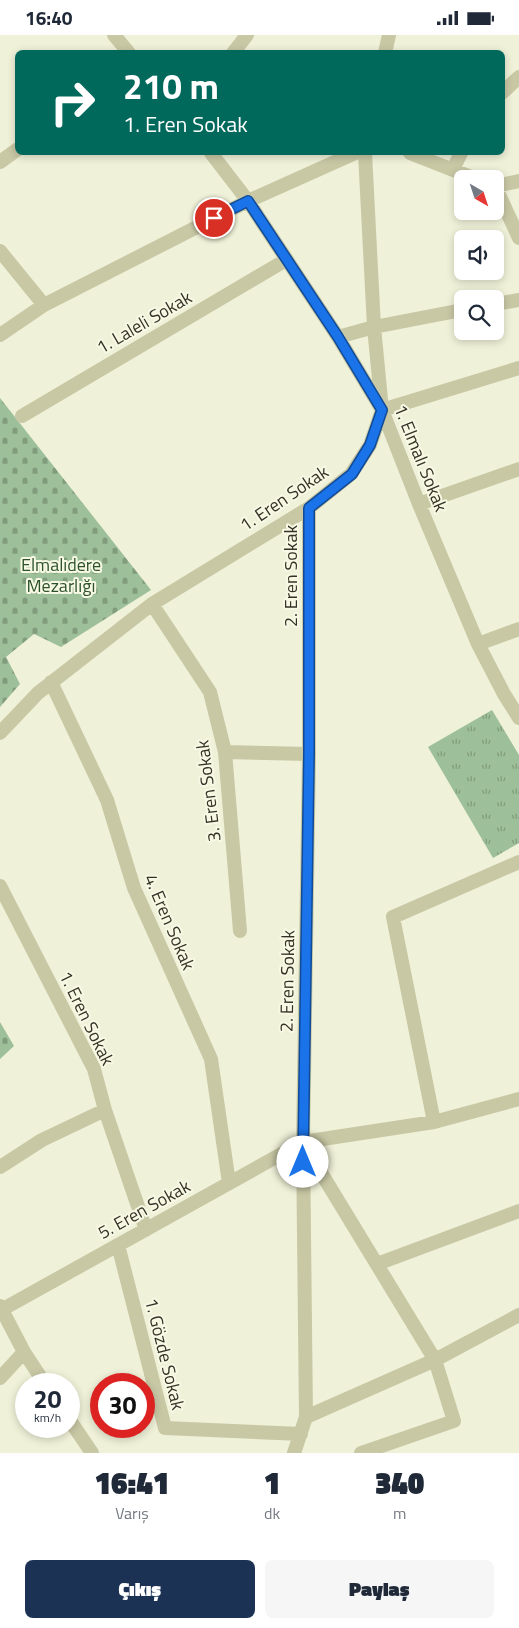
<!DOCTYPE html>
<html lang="tr">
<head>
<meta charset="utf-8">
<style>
	body { margin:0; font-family:"Titillium Web",sans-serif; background:#f6f6f7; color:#1f2937; height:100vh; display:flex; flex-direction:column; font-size:19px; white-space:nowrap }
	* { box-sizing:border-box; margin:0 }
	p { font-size:16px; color:#747a83 }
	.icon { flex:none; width:28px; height:28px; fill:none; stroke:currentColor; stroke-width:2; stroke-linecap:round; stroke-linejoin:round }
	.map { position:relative; height:1418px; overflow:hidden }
	.panel { display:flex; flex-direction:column; background:#fff; flex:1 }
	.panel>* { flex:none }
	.hud { position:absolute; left:15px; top:15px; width:490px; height:105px; border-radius:8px; box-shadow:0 2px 8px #0003; background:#00695c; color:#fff; overflow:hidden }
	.needle { width:32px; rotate:141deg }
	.fabs { position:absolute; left:454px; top:135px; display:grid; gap:10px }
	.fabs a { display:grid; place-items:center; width:50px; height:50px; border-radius:8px; background:#fff; box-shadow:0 2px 8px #0003; font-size:25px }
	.speed { position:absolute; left:15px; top:1338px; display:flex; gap:10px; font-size:25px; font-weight:700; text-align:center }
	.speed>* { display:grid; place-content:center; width:65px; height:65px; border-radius:50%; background:#fff; box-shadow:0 2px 8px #0003; line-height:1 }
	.speed small { font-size:12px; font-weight:400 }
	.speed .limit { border:8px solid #d22; background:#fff; color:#111 }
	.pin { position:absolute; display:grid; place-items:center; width:42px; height:42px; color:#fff; margin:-21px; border:2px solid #fff; border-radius:50%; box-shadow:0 1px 5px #0007 }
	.me { position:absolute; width:55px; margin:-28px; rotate:0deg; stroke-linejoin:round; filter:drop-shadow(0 0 4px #0008) }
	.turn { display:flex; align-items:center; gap:18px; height:105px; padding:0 25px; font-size:22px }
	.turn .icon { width:65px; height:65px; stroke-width:2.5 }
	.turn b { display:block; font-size:35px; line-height:42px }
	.eta { display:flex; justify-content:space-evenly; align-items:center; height:85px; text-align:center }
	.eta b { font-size:30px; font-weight:800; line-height:35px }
	.cta { display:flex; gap:10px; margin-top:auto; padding:10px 25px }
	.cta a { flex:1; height:58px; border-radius:8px; background:#1c3255; color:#fff; font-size:20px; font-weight:800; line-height:58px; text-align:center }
	.cta a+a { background:#f6f6f7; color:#1f2937 }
	.status { display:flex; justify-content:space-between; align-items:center; height:35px; padding:0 25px; background:#fff; direction:ltr }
	.status svg { height:14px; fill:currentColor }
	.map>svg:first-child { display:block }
	.cemetery { fill:url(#cemetery-stones) }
	.park { fill:url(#park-tufts) }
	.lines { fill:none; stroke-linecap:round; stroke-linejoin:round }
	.minor { stroke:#c8c8a5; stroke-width:14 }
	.route-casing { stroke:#114b97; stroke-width:12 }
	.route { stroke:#1a73e8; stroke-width:9 }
	.labels { text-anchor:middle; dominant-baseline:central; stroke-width:4; stroke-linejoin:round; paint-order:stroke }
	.street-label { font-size:18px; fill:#343226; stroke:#f7f9e4 }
	.park-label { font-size:18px; fill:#2d522a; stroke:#f7f9e4 }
</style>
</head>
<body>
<div class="status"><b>16:40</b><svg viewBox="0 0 49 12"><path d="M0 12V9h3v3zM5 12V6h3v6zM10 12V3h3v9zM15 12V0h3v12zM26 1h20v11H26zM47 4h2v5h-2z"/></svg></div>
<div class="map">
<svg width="519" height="1418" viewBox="0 0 519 1418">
	<defs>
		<pattern id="cemetery-stones" width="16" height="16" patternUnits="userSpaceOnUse" patternTransform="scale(1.25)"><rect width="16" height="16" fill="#9dbf99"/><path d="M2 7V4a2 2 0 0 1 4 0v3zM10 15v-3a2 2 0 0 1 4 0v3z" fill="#819c7d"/></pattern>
		<pattern id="park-tufts" width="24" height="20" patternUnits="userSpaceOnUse" patternTransform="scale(1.25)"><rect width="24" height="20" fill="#9dbf99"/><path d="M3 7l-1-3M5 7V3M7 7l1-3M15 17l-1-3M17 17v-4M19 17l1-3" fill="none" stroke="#819c7d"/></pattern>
	</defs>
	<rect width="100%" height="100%" fill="#eff1d8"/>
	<path class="cemetery" d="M0,363L151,555L61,612L34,599L6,622L20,649L0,672Z
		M0,987L14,1011L0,1024Z"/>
	<path class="park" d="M492,675L519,720V808L493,823L428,712Z"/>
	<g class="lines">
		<path class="minor" d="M114,0L129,18
			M233,18L247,0
			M385,18L389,0
			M502,58L519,42
			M211,118L248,166L338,302L382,375L419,469L478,609L504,659L519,683
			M410,118L476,144
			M0,127L18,114
			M453,134L461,118
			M495,151L519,203
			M496,151L519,146
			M0,216L44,270
			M495,269L519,265
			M0,300L44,270L248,166L355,118
			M338,302L374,292L462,275
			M382,375L519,333
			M22,381L286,225
			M419,469L519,434
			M152,569L210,657L225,717L240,896
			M478,609L519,594
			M51,647L107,765L134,853L211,1024L229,1148
			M0,698L38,658L152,569L309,473L351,439L370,410L382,375L374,292L365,118
			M225,717L309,719
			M0,851L94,1034L105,1075L146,1195
			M434,1087L393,882L519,827
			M303,1108L435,1325L306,1382
			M0,1132L42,1105L105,1075
			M118,1210L165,1393L301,1399
			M377,1229L519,1176
			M0,1271L24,1317L45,1349
			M3,1274L303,1107L434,1087L519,1064
			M0,1343L24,1317
			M69,1384L92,1418
			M294,1418L306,1382L303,1107L309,719V473
			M361,1418L454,1386L435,1325L519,1280"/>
	</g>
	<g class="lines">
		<defs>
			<path id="route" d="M214,183L248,166L338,302L382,375L370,410L352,439L309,473V719L303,1127"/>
		</defs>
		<use href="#route" class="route-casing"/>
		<use href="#route" class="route"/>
	</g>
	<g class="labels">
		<g class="street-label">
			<text transform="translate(144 287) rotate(-30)">1. Laleli Sokak</text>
			<text transform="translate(421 423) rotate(68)">1. Elmalı Sokak</text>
			<text transform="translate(284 463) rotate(-34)">1. Eren Sokak</text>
			<text transform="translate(290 541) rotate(-90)">2. Eren Sokak</text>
			<text transform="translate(208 756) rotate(-97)">3. Eren Sokak</text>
			<text transform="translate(170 887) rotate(67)">4. Eren Sokak</text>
			<text transform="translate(287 946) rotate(-89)">2. Eren Sokak</text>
			<text transform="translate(87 983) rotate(64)">1. Eren Sokak</text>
			<text transform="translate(144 1174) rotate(-29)">5. Eren Sokak</text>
			<text transform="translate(165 1319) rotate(76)">1. Gözde Sokak</text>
		</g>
		<g class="park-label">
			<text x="61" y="529">Elmalıdere<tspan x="61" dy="21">Mezarlığı</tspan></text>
		</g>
	</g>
</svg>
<div class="fabs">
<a><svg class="needle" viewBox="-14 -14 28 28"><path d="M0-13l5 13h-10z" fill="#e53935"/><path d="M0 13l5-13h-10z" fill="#747a83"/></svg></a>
<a><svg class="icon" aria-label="sound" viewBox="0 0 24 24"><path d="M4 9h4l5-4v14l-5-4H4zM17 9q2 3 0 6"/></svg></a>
<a><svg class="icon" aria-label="search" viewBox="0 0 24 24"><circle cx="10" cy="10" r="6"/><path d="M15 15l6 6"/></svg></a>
</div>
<div class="speed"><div>20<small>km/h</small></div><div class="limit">30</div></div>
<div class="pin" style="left:214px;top:183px;background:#d93025"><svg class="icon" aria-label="arrive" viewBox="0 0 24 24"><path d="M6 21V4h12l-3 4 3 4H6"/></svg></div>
<svg class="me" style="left:303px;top:1127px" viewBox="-20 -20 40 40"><circle r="19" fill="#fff"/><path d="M0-13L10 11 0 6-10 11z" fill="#1a73e8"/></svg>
<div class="hud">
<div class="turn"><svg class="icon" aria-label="right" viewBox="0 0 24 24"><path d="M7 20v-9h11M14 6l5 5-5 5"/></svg><div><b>210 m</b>1. Eren Sokak</div></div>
</div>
</div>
<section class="panel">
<div class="eta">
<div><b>16:41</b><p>Varış</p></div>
<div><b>1</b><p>dk</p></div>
<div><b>340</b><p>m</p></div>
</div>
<div class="cta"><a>Çıkış</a><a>Paylaş</a></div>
</section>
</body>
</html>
